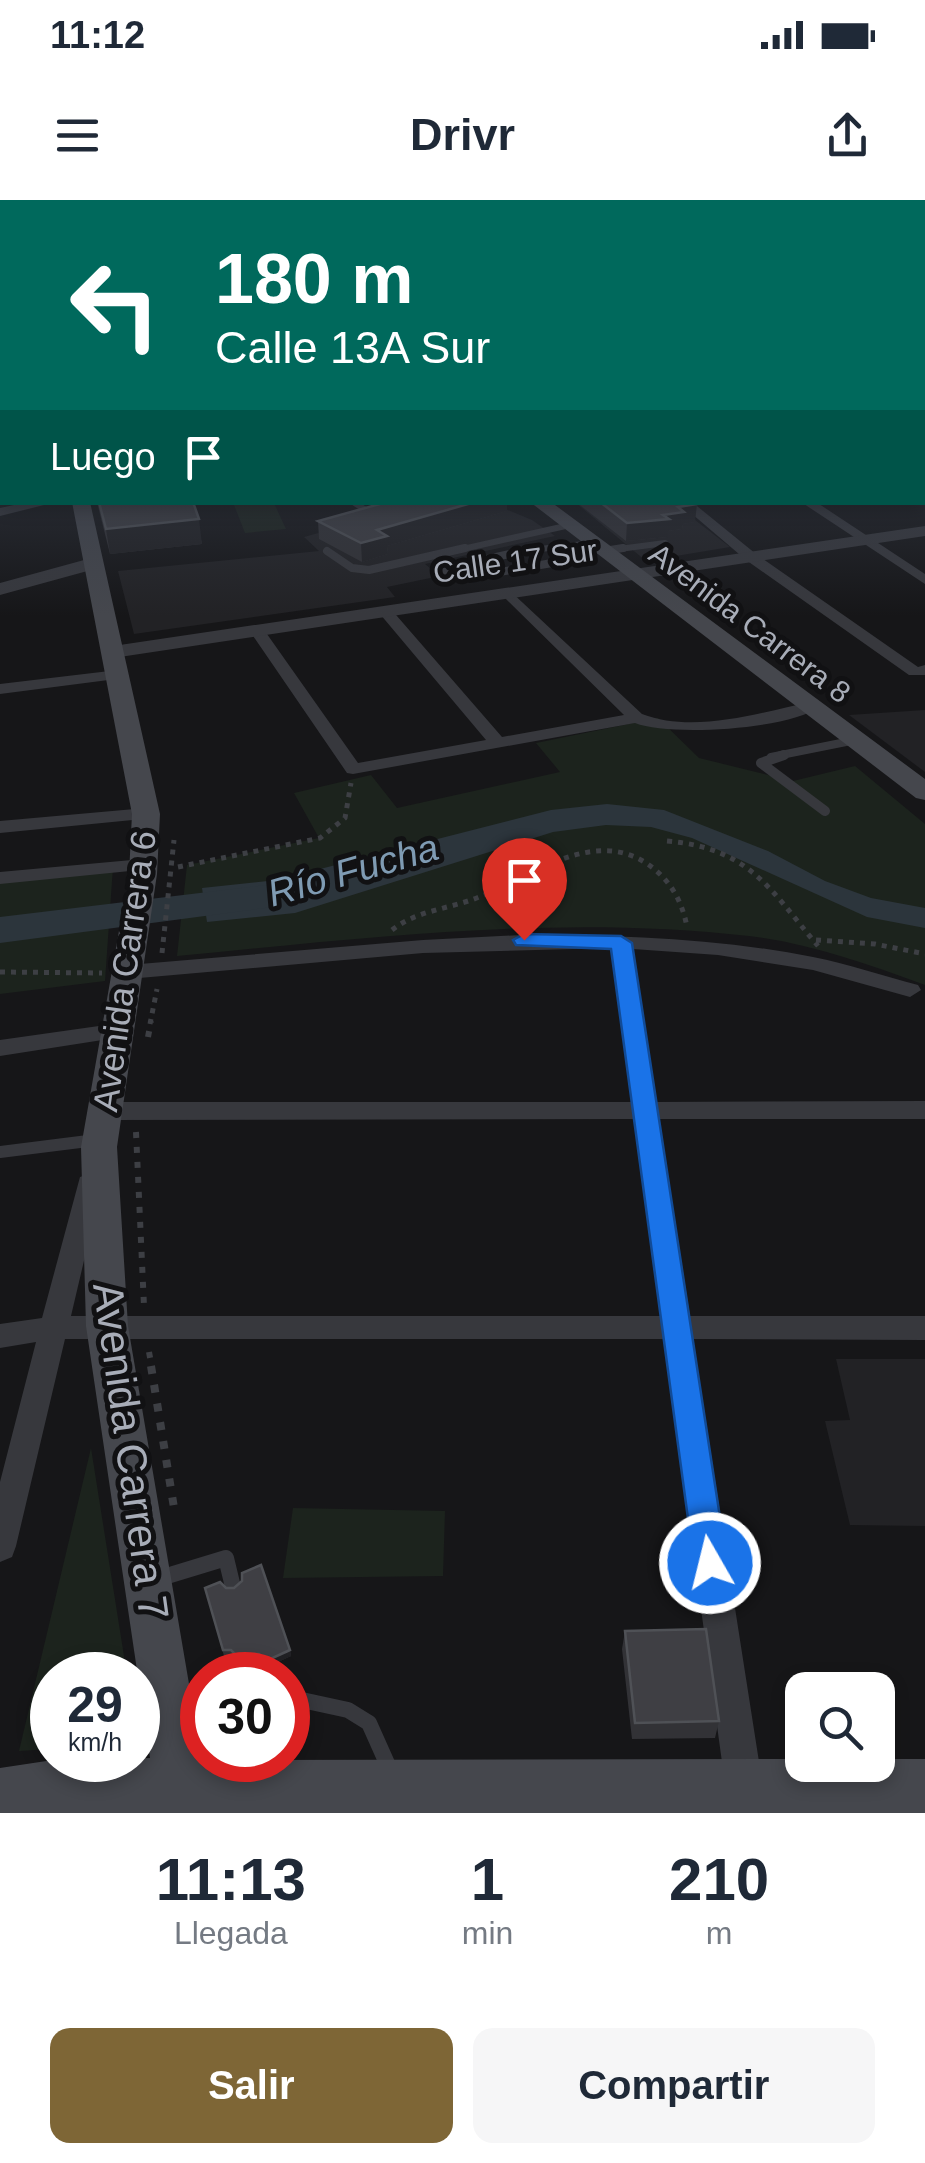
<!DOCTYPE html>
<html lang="es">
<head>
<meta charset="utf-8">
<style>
	body { margin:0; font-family:Helvetica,sans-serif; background:#f6f6f7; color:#1f2937; height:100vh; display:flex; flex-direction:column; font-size:38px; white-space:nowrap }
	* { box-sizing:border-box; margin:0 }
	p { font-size:32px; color:#747a83 }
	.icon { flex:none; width:55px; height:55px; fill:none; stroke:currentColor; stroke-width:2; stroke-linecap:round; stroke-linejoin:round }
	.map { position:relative; height:1613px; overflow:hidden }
	.sheet { display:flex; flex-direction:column; background:#fff; flex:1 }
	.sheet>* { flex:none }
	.banner { position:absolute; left:0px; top:0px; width:925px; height:305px; box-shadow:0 5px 15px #0003; background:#00695c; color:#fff; overflow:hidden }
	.controls { position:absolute; left:785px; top:1472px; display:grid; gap:20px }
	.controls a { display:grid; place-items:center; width:110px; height:110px; border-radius:20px; background:#fff; box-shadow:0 5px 15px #0003; font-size:50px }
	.speed { position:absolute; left:30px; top:1452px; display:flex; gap:20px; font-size:50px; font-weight:700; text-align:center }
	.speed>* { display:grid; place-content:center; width:130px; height:130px; border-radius:50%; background:#fff; box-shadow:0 5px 15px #0003; line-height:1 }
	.speed small { font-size:25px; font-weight:400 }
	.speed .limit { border:15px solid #d22; background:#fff; color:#111 }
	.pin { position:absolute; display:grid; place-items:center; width:85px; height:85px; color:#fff; margin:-102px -42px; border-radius:50% 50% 50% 0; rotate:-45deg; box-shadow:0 0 10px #0007 }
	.pin .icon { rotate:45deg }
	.me { position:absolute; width:110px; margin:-55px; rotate:352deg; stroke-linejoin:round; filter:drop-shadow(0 0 8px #0008) }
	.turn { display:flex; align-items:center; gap:35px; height:210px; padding:0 50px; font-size:45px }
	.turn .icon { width:130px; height:130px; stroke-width:2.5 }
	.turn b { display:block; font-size:70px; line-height:85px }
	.then { display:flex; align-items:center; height:95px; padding:0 50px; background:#0003; gap:20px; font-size:38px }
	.eta { display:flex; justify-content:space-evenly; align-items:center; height:170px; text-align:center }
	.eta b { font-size:60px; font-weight:800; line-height:70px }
	.button { display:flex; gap:20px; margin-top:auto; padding:20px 50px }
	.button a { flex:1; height:115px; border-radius:20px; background:#7e6636; color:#fff; font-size:40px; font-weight:800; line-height:115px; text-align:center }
	.button a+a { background:#f6f6f7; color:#1f2937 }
	.status { display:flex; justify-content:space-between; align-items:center; height:70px; padding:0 50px; background:#fff; direction:ltr }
	.status svg { height:28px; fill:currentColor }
	header { display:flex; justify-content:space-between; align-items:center; height:130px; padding:0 50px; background:#fff; font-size:45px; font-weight:800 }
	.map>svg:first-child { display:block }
	.built { fill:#222225 }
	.green { fill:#1c231d }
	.water { fill:#2c353c }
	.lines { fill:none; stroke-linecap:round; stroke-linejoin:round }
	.river { fill:#2c353c; fill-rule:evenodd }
	.path-far2 { stroke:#3d3f44; stroke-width:5; stroke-dasharray:5 6; stroke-linecap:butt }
	.path-far1 { stroke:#3d3f44; stroke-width:6; stroke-dasharray:6 9; stroke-linecap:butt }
	.path { stroke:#3d3f44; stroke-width:8; stroke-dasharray:8 11; stroke-linecap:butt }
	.service-far4 { stroke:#37383d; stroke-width:6 }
	.service-far3 { stroke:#37383d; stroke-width:8 }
	.service-far2 { stroke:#37383d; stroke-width:10 }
	.service-far1 { stroke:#37383d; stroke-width:12 }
	.service { stroke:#37383d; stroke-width:16 }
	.minor { fill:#37383d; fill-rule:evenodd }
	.tertiary { fill:#37383d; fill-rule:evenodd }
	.secondary { fill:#45474d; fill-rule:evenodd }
	.primary { fill:#53555c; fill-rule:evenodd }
	.wall { fill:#323236 }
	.shaded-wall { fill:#212124 }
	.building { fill:#3f3f44; stroke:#4f5156; stroke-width:2.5 }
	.route { fill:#1a73e8; stroke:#114b97; stroke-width:2.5 }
	.labels { text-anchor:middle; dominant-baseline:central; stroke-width:10; stroke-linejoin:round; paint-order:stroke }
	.far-street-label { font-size:30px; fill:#a8adb8; stroke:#111113 }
	.street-label { font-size:35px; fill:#a8adb8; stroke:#111113 }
	.water-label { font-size:38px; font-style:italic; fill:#7f9bb3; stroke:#111113 }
	.near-street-label { font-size:42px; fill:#a8adb8; stroke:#111113 }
</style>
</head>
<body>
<div class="status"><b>11:12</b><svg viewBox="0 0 49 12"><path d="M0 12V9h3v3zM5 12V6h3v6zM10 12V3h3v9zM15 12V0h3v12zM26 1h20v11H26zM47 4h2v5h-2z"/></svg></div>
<header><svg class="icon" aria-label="menu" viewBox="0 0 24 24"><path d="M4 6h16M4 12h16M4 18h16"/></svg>Drivr<svg class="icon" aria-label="share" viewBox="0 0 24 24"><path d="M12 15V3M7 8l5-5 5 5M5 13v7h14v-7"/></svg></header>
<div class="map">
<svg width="925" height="1613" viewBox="0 0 925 1613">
	<rect width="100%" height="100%" fill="#161618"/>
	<path class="built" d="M427,303H491L532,320L555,336L425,364L440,376L387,387L395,397L134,434L118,371L319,351L304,337Z
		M576,303H673L730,347L646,361Z
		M925,510V572L849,515Z
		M836,1159H925V1326L850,1325L825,1221L850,1220Z"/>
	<path class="green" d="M274,303L286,329L245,333L234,305Z
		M658,518L699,558L793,581L855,566L925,624V785C868,764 809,743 749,736C558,714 366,738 177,756L187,665L319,638L294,593L371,575L397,608L560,572L536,543Z
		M113,667L105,781L0,794V677Z
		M91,1248L127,1475H52V1549L19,1551Z
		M293,1308L445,1311L443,1376L283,1378Z"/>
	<path class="water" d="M607,604L664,610L768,651L825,681L871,698L925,708V728L867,717L692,638L651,627L606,625L553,632L295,713L207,722L202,688L277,680L551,610Z"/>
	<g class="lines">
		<path class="river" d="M266,685L280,688L286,697L280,706L0,743V717Z"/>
		<path class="path-far2" d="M667,641C749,648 769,688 818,746
			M178,667L320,638L345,618L351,583
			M392,730C417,710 450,709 479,697C530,677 592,628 646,663C669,678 682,700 687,727
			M816,740L875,744L925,754
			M162,753L174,640
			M0,772L102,773
			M150,824L157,789"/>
		<path class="path-far1" d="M148,837L151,821
			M136,932L144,1106
			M149,1152L152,1168"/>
		<path class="path" d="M151,1166L175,1314"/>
		<path class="service-far4" d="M353,302L369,312L406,302
			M454,351L570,325
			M523,351L592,343
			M604,351L665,343"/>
		<path class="service-far3" d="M537,348L442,369L459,379L552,363L562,357L561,349
			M327,351L352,368L369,370L465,348
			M604,351L623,348
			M771,557L856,540"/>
		<path class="service-far2" d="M784,555L761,563L825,611"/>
		<path class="service-far1" d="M0,952L96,940"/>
		<path class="service" d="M157,1379L226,1358L232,1383
			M256,1471L257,1475
			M220,1475L228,1467
			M288,1497L348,1510L369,1523L390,1570
			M185,1513L202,1494"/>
		<path class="minor" d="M0,198H2V204H0Z
			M922,287L925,288V297L922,296Z
			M28,302H56L0,316V308Z
			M678,302H692L756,354L918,467L925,465V475H909L746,360Z
			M801,302H816L925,374V384Z
			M508,389L642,514C694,534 758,513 811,502L819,507C790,529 670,537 635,523L353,574L347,573L249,430L262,427L358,563L486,540L380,414L378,411L385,407L390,408L502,537L624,515L503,396V390Z
			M118,470L126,475L124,478L0,494V484Z
			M146,608L155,614L153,618L0,633V621Z
			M143,659L153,665L150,669L0,684V672Z
			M521,735C619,735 717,738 813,757C848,764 883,776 918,785L921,790L910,797L813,770L718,755L633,749L656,902L925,901V919H659L690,1116H925V1140L693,1139L767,1613H729L664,1139H65L16,1346L12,1357L0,1362V1282L36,1142L0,1148V1124L42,1118L80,977L89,974L98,977L102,984L71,1116H661L634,919L106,920L97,917L94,911L97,905L106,902H632L611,748L423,753L128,779L117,772L128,765L423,740Z
			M120,823L131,831L128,836L0,856V840Z"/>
		<path class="tertiary" d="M925,326V336L113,458L103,452L113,446Z
			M95,357L102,359V367L0,395V383Z"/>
		<path class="secondary" d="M72,302H90L160,614L157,674L117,947L128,1126L202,1560L802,1559V1565H878V1559H925V1613H0V1568L53,1560L150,1558L86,1126L81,947L129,674L132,614Z
			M530,302H551L925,579V600L916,598Z"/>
		<path class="primary" d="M922,195H925V206H922Z"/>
	</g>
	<path class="wall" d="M97,302H193L202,344L110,354Z
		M576,302H694L695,322L683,324L682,329L668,331V337L626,341Z
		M507,311L387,346L388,354L362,362L319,339L318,321Z
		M205,1388L290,1450L291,1456L267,1467L260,1460H252L245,1467V1475H231L236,1460L232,1456H224Z
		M625,1431L719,1521L715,1538L632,1539L622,1449Z"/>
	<path class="shaded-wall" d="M475,302H507V311L387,346L388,354L362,362L361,343L377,330Z
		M697,304L695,322L683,324L682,329L668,331V337L626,341L627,323L663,315L678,307Z
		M199,319L202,344L110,354L106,329Z
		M290,1450L291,1456L267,1467L266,1461Z
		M251,1454L252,1460L245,1467V1475H232Z"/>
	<path class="building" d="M99,302H193L199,319L106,329Z
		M387,302H475L377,330L387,336L361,343L318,321Z
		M600,302H694L697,304L678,307L684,312L663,315L669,319L627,323Z
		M261,1365L290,1450L266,1461L259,1454H251L244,1461V1470L231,1475L238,1457L231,1450H223L205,1388L220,1382L226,1388H234L242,1381V1373Z
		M706,1429L719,1521L635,1523L625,1431Z"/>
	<linearGradient id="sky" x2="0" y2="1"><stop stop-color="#0c0c0d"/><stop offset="0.46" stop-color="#363c48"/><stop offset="1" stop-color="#363c48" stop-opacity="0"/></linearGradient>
	<rect width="925" height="416" fill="url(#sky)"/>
	<path class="route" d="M524,734L621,736L632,743L727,1363L722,1374L710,1379L699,1374L694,1363L611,749L516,745L513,740Z"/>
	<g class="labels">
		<g class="far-street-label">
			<text transform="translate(515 361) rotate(-8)">Calle 17 Sur</text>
			<text transform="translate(750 423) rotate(37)">Avenida Carrera 8</text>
		</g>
		<g class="street-label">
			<text transform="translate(124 771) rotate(-82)">Avenida Carrera 6</text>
		</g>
		<g class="water-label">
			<text transform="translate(353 670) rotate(-16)">Río Fucha</text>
		</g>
		<g class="near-street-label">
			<text transform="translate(131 1251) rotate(82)">Avenida Carrera 7</text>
		</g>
	</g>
</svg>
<div class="controls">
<a><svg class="icon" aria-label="search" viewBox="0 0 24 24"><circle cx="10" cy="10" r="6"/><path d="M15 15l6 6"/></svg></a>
</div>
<div class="speed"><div>29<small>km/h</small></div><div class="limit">30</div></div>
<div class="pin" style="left:524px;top:740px;background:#d93025"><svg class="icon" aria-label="arrive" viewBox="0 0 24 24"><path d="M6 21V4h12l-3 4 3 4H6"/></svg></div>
<svg class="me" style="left:710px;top:1363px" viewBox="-20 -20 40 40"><circle r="17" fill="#1a73e8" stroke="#fff" stroke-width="3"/><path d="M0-11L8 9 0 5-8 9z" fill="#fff"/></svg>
<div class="banner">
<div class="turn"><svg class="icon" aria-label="left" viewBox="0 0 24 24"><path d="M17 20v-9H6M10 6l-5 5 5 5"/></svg><div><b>180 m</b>Calle 13A Sur</div></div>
<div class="then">Luego<svg class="icon" aria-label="arrive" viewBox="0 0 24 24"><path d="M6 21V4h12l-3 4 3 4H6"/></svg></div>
</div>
</div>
<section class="sheet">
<div class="eta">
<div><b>11:13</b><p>Llegada</p></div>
<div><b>1</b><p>min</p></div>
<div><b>210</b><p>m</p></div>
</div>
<div class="button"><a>Salir</a><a>Compartir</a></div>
</section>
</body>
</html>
